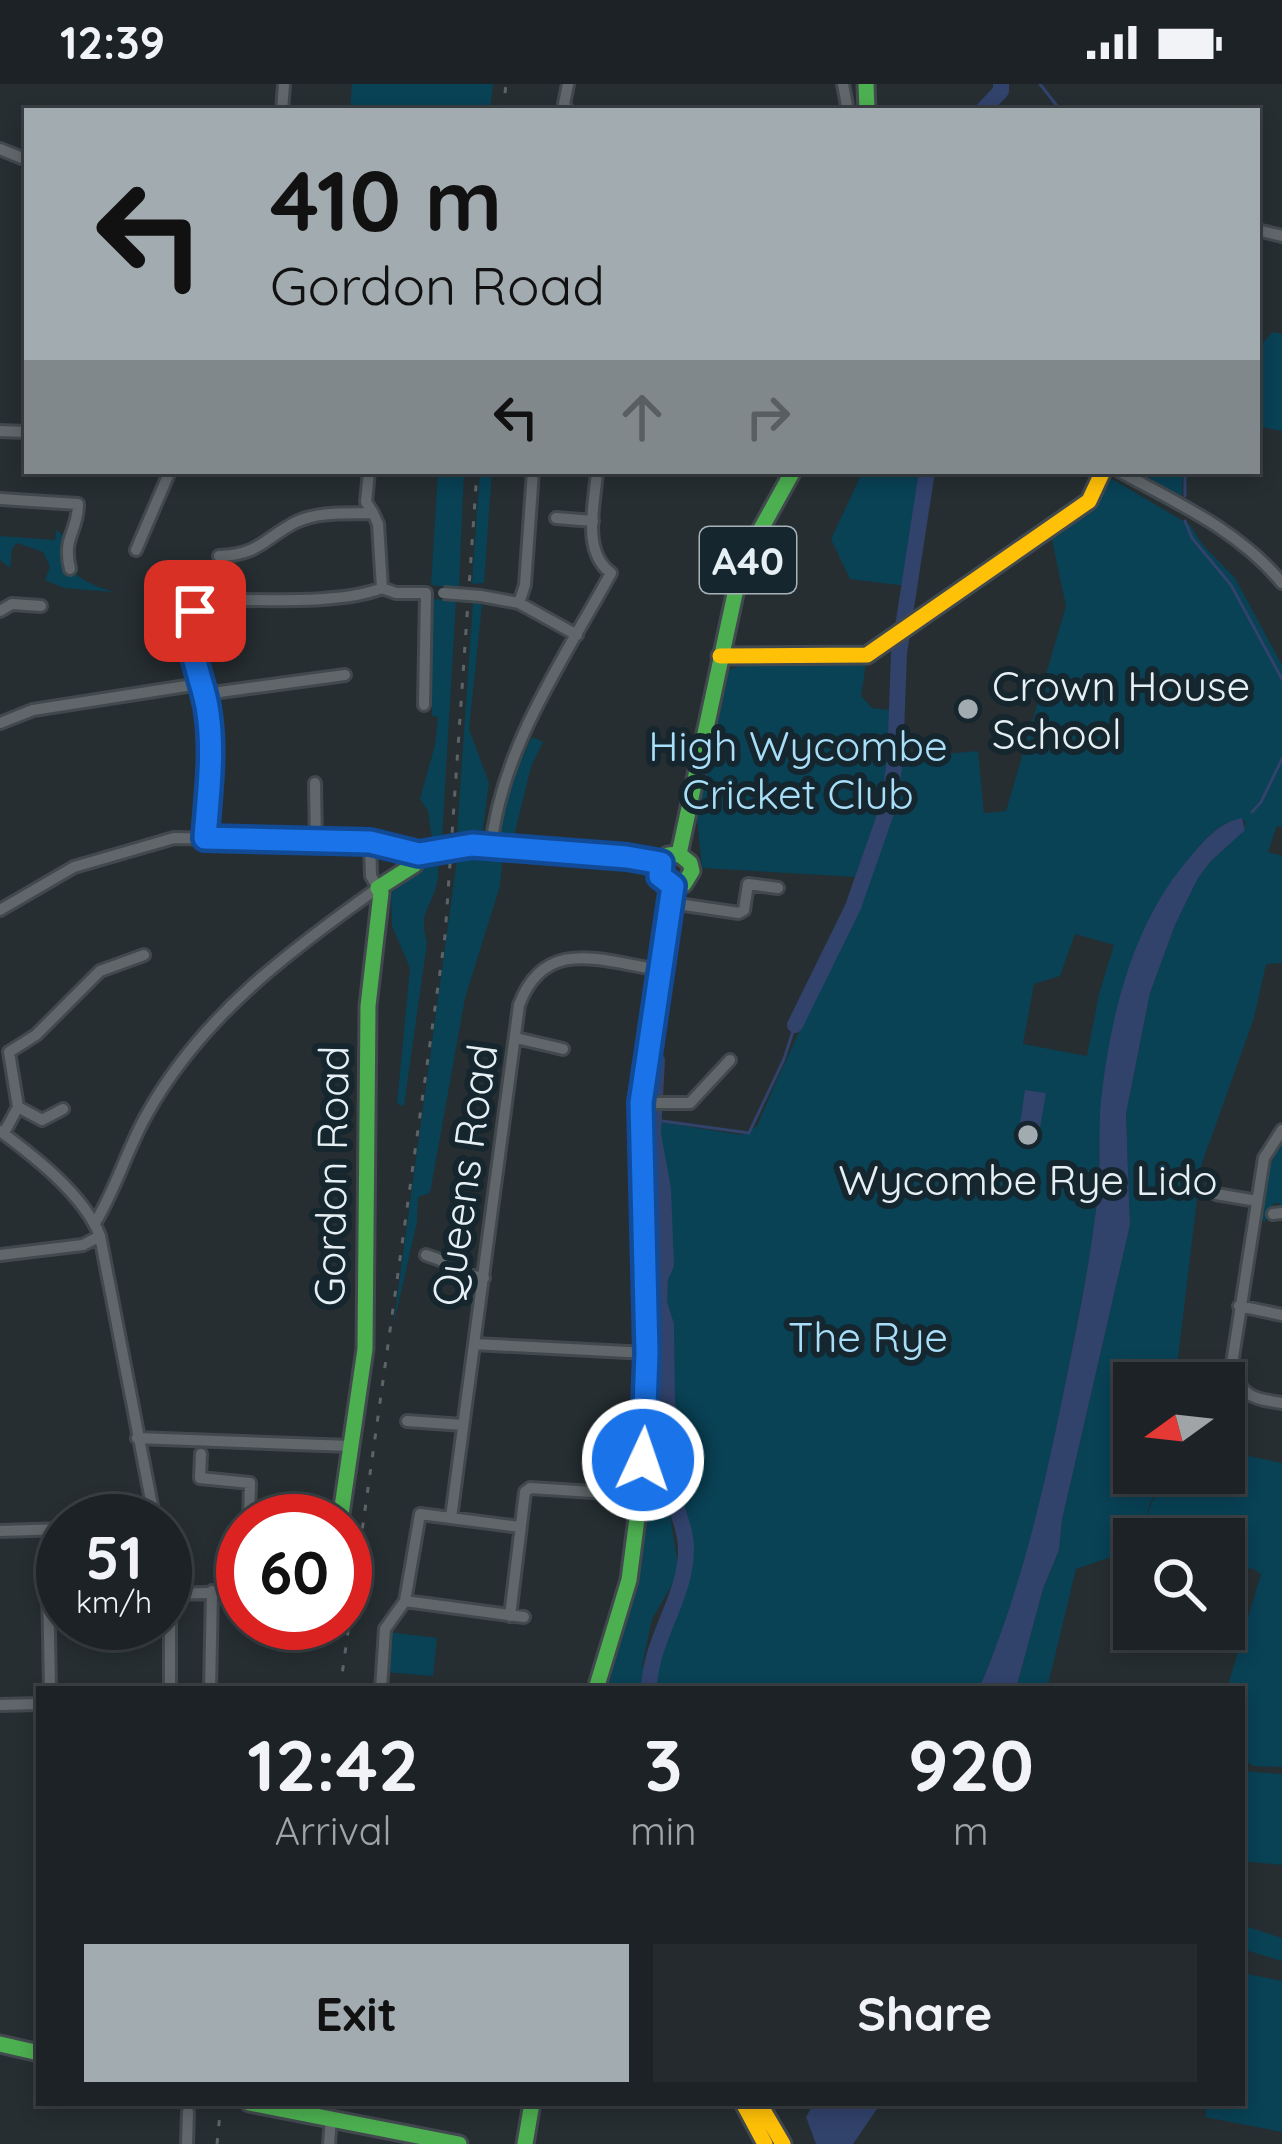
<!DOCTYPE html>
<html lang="en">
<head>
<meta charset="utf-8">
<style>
	body { margin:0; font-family:Quicksand,sans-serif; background:#252a2e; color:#f1f3f6; height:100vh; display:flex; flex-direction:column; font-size:45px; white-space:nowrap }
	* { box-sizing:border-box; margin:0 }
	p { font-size:39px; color:#a0a4a7 }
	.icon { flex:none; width:66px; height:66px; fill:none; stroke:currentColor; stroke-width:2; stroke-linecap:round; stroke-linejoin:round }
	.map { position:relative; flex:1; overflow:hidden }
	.drawer { position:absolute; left:36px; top:1602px; width:1209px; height:420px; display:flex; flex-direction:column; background:#1c2226; border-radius:0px; box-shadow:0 6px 18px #0003,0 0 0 3px #3a3f43 }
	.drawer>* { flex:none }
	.hud { position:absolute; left:24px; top:24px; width:1236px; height:366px; border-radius:0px; box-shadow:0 6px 18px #0003,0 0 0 3px #3a3f43; background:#a2abb0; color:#111; overflow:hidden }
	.needle { width:78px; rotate:255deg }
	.fabs { position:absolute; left:1113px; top:1278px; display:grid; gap:24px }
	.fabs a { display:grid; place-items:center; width:132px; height:132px; border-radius:0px; background:#1c2226; box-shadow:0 6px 18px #0003,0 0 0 3px #3a3f43; font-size:60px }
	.speed { position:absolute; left:36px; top:1410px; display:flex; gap:24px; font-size:60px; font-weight:700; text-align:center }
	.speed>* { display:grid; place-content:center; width:156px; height:156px; border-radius:50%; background:#1c2226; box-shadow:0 6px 18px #0003,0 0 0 3px #3a3f43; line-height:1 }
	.speed small { font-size:30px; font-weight:400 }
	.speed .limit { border:18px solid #d22; background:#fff; color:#111 }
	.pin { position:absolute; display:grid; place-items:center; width:102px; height:102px; color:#fff; margin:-51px; border-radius:24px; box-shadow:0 6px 18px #0006 }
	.me { position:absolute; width:132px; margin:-66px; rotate:3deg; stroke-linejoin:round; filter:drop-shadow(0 0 9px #0008) }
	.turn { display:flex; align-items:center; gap:42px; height:252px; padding:0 48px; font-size:54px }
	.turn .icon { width:156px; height:156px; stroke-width:2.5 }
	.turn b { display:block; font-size:84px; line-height:102px }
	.lanes { display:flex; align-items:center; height:114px; padding:0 48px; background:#0003; justify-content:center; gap:60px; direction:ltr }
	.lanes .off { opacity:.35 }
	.eta { display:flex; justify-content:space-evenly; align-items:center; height:204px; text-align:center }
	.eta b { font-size:72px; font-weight:700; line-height:84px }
	.action { display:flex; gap:24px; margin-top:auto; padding:24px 48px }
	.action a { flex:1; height:138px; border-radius:0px; background:#a2abb0; color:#111; font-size:48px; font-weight:700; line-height:138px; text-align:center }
	.action a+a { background:#252a2e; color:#f1f3f6 }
	.status { display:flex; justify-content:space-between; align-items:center; height:84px; padding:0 60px; background:#1c2226; direction:ltr }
	.status svg { height:33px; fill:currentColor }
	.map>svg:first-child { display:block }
	.green { fill:#094155; fill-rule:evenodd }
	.water { fill:#31426b }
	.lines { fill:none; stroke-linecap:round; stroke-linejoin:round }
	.stream { stroke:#31426b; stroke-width:3 }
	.river { stroke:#31426b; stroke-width:16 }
	.street-casing { stroke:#42494e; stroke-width:16 }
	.fast-casing { stroke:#42494e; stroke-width:21 }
	.slow-casing { stroke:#42494e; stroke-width:21 }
	.street { stroke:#60666a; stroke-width:10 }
	.fast { stroke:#4caf50; stroke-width:15 }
	.slow { stroke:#ffc107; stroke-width:15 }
	.rail { stroke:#5d6468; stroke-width:3; stroke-dasharray:6 12; stroke-linecap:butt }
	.street-bridge-casing { stroke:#42494e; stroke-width:16; stroke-linecap:butt }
	.street-bridge { stroke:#60666a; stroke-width:10 }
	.route-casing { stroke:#114b97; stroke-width:30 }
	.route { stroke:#1a73e8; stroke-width:21 }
	.poi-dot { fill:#a2abb0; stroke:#16262e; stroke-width:4.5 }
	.labels { text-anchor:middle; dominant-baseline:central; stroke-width:12; stroke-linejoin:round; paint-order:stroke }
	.shield { fill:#16262e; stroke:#a7b3b9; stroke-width:3 }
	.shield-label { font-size:39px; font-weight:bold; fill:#e5eff4 }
	.poi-label { font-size:42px; fill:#e5eff4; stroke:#16262e; text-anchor:start }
	.park-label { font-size:42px; fill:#a8def8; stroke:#16262e }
	.street-label { font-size:42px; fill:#e5eff4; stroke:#16262e }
</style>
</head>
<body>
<div class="status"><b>12:39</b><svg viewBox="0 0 49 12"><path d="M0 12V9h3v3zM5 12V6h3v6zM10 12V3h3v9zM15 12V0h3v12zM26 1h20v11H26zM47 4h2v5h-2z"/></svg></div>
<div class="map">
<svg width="1282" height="2060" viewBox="0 0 1282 2060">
	<rect width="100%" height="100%" fill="#262e32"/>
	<path class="green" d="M352,0H493L490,27H350Z
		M1273,248L1282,250V347L1257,342V265Z
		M438,387H464L459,505L431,501Z
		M480,387H492L484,499L472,500Z
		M863,387H921L907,502L850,495L831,455Z
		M1136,387H1183L1182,412Z
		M1112,395L1190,441L1203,461L1235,494L1282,581V743L1277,742L1268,768L1282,772V879L1266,880L1254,934L1201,1082L1175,1299H1134V1389H1161C1150,1417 1144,1456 1114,1465L1111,1473L1076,1485L1047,1605H1016L1043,1505L1059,1466L1062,1436L1130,1141L1126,1030L1150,909L1175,841L1198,794L1211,777L1245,745V736C1222,735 1208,752 1194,769C1115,864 1104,983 1098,1102C1096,1152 1083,1205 1074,1255C1052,1373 1027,1494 979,1605H606L636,1498L657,1384L666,1406L678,1481L673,1499L652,1535L642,1583L657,1582L684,1504L688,1468L678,1423L670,1326L664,1225L667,1141L659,1079L660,1038L742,1051L757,1042C794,953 839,873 870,780C882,742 895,716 899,674L978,667L984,729L1006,727L1066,522L1052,456L1055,449L1092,422ZM1075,850L1114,861L1099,910L1087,972L1023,960L1034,900L1060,892Z
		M56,446L63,451C64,489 79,497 114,508L64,504L45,496L50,483L43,468L17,459L12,465L10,484L0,476V452L55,456Z
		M432,515L456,516L442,755H432L428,727L420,715L435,661L438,633L432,632Z
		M473,517L482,521L469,645L489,699L482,752L457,751Z
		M866,580L861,612L872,624L889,626L888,699L856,793L702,784L697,735L724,589C750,571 832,580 866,580Z
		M532,653L543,658L531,683L513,756L501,749C500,714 517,684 532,653Z
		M458,768L503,769L500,802L465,914L430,1109L418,1113L417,1138L393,1243Z
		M439,772C438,781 439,794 436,803C429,827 419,828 427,859L404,1022L397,1020L410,884L392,842L391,808Z
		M1282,1058V1124L1279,1119L1273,1120L1266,1137H1260C1263,1108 1267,1082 1282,1058Z
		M1224,1367L1282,1379V1683L1253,1682L1242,1674V1605H1227L1261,1490L1254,1485L1224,1482V1455H1137L1164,1389H1224Z
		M389,1548L437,1554L433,1592L385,1588Z
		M1242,1687L1282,1690V1781L1242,1777Z
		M1242,1841L1282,1854V1877L1242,1865Z
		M1242,1889L1282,1897V2048L1205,2033L1207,2019H1242Z"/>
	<path class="water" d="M1242,734L1245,746L1211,777L1198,794L1175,841L1150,909L1126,1030L1130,1141L1062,1436L1059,1466L1043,1505L1016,1605H979C1026,1495 1050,1378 1073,1261C1083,1211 1093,1158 1098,1107C1101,1077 1098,1046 1101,1016C1110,934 1132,842 1186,778C1202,759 1217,739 1242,734Z
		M1025,1006L1046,1009L1038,1056L1018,1053Z
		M814,2019H881L853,2060H816L806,2033Z"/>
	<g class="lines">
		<path class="stream" d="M1040,0L1061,27
			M1185,412V387
			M1185,437L1192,454L1231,501L1282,595
			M1252,728L1261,718L1282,675
			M655,1036L749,1049L784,975L795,941"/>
		<path class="river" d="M982,27L1001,7V0
			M795,941L853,823L888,723L895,677L899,569L927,387
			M649,1605C650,1555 686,1514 686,1466C687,1440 668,1417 674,1392L667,1317L666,1241L659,1219L660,1194L666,1181L663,1105L653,1050L657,976"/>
		<defs>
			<path id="street" d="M568,0L564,20L568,27
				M843,0L848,27
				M282,27L284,0
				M0,65L27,76
				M1257,146L1282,152
				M0,347L27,348
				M1119,387C1177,419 1240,447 1282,499
				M0,415L78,420C78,448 62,453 70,485
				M373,429L378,440L382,504
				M556,434L593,437
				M136,466L170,387
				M219,472C259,471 263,455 296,438C319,427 348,430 373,429L366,418L369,387
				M481,512L519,519L577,551
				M519,519L525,501L533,387
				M0,527L12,520L41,522
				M199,600C193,568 180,538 209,516C256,515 341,521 382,504L396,509H426L424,621
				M205,610L345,591
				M0,639L33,626L199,600C224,641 208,708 205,754
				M315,699L316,757
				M491,764C501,664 564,575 611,489C581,467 595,420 597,387
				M671,819L739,829L744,826L748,800L778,804
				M0,826L74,783L174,754L370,758L420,770L472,761L627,773L661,779
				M516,954L563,965
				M641,1019H690L730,976
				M18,1023L42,1036L63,1025
				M1282,1046L1264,1074L1231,1286C1243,1313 1254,1315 1282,1319
				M0,1047C35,1073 84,1111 100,1152L155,1437
				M4,1049L18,1023L9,968L36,951L100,887L144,871
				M1216,1110L1257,1117
				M1273,1130L1282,1129
				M95,1139C116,1105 127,1065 147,1030C201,933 289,867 378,804L371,792L370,758
				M0,1171L83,1161L100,1152
				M426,1171L446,1178L452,1188L484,1194
				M1239,1222L1282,1231
				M474,1260L647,1269
				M407,1337L463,1341
				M137,1354L350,1362
				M201,1370L200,1394L250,1399L249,1437
				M451,1434L519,921C545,851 603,878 661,886
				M0,1447L63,1445
				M165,1487L170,1510V1605
				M48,1497L50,1605
				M170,1510L243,1508
				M405,1517L420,1430L520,1443
				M405,1517L524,1533
				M510,1532L525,1408L530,1404L640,1411
				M210,1605L212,1507
				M381,1605L385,1545L405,1517
				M0,1621L39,1620
				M187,2060L188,2028
				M329,2060L331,2034"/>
			<path id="fast" d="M866,0L867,27
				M679,770L736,505L757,452L793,387
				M673,802L664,797L659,784L668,771L679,770
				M673,802L684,800L692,787L690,779L679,770
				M340,1437L365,1265L368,922L381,809L378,804L414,781L420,770
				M596,1605L629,1496L640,1411L647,1269L641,1019L673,802
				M0,1960L39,1969
				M249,2019L459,2060
				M525,2060L532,2019"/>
			<path id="slow" d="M720,572L867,571L1089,417L1103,387
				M743,2019L765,2060
				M759,2019L783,2060"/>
		</defs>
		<use href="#street" class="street-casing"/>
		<use href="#fast" class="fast-casing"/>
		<use href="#slow" class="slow-casing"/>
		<use href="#street" class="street"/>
		<use href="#fast" class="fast"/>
		<use href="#slow" class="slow"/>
		<path class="rail" d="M503,27L506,0
			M340,1605L445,852L477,387
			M217,2060L221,2019"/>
		<defs>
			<path id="street-bridge" d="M443,509L481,512"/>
		</defs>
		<use href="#street-bridge" class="street-bridge-casing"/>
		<use href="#street-bridge" class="street-bridge"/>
	</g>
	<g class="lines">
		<defs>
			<path id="route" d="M195,527C182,562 204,594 208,629C214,670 208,712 205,754L370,758L419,770L472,761L627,773L661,779L660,792L673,802L641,1019L647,1269L643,1376"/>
		</defs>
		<use href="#route" class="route-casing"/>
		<use href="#route" class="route"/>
	</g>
	<g class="poi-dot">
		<circle cx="968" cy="625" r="12"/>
		<circle cx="1028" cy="1051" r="12"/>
	</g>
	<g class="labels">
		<rect class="shield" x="700" y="443" width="96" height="66" rx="9"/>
		<g class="shield-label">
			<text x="748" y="476">A40</text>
		</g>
		<g class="poi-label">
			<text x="992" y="601">Crown House<tspan x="992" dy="48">School</tspan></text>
			<text x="1028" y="1095" text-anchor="middle">Wycombe Rye Lido</text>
		</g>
		<g class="park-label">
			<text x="798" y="661">High Wycombe<tspan x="798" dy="48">Cricket Club</tspan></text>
			<text x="868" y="1252">The Rye</text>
		</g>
		<g class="street-label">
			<text transform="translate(464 1091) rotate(-82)">Queens Road</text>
			<text transform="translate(331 1092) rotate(-89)">Gordon Road</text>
		</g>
	</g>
</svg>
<div class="fabs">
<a><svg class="needle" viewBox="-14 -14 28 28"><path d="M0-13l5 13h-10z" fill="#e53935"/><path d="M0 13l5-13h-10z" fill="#a0a4a7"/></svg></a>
<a><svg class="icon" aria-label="search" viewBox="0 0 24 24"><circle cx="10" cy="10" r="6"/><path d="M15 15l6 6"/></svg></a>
</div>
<div class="speed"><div>51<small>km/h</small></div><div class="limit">60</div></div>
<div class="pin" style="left:195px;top:527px;background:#d93025"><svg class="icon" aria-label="arrive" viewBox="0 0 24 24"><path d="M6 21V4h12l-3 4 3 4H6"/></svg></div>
<svg class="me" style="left:643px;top:1376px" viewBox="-20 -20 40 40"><circle r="17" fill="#1a73e8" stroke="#fff" stroke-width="3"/><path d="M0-11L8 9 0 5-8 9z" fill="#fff"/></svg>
<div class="hud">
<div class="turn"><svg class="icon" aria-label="left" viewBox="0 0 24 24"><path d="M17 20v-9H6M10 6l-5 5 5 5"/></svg><div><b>410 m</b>Gordon Road</div></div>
<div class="lanes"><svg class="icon" aria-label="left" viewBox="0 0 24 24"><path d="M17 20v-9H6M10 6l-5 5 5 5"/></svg><svg class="icon off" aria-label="ahead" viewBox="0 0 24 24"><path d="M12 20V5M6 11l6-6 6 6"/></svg><svg class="icon off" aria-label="right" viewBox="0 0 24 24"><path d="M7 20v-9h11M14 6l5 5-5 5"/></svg></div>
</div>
<section class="drawer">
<div class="eta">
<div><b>12:42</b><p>Arrival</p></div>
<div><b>3</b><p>min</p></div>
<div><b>920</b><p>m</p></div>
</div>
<div class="action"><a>Exit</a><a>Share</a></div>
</section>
</div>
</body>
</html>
